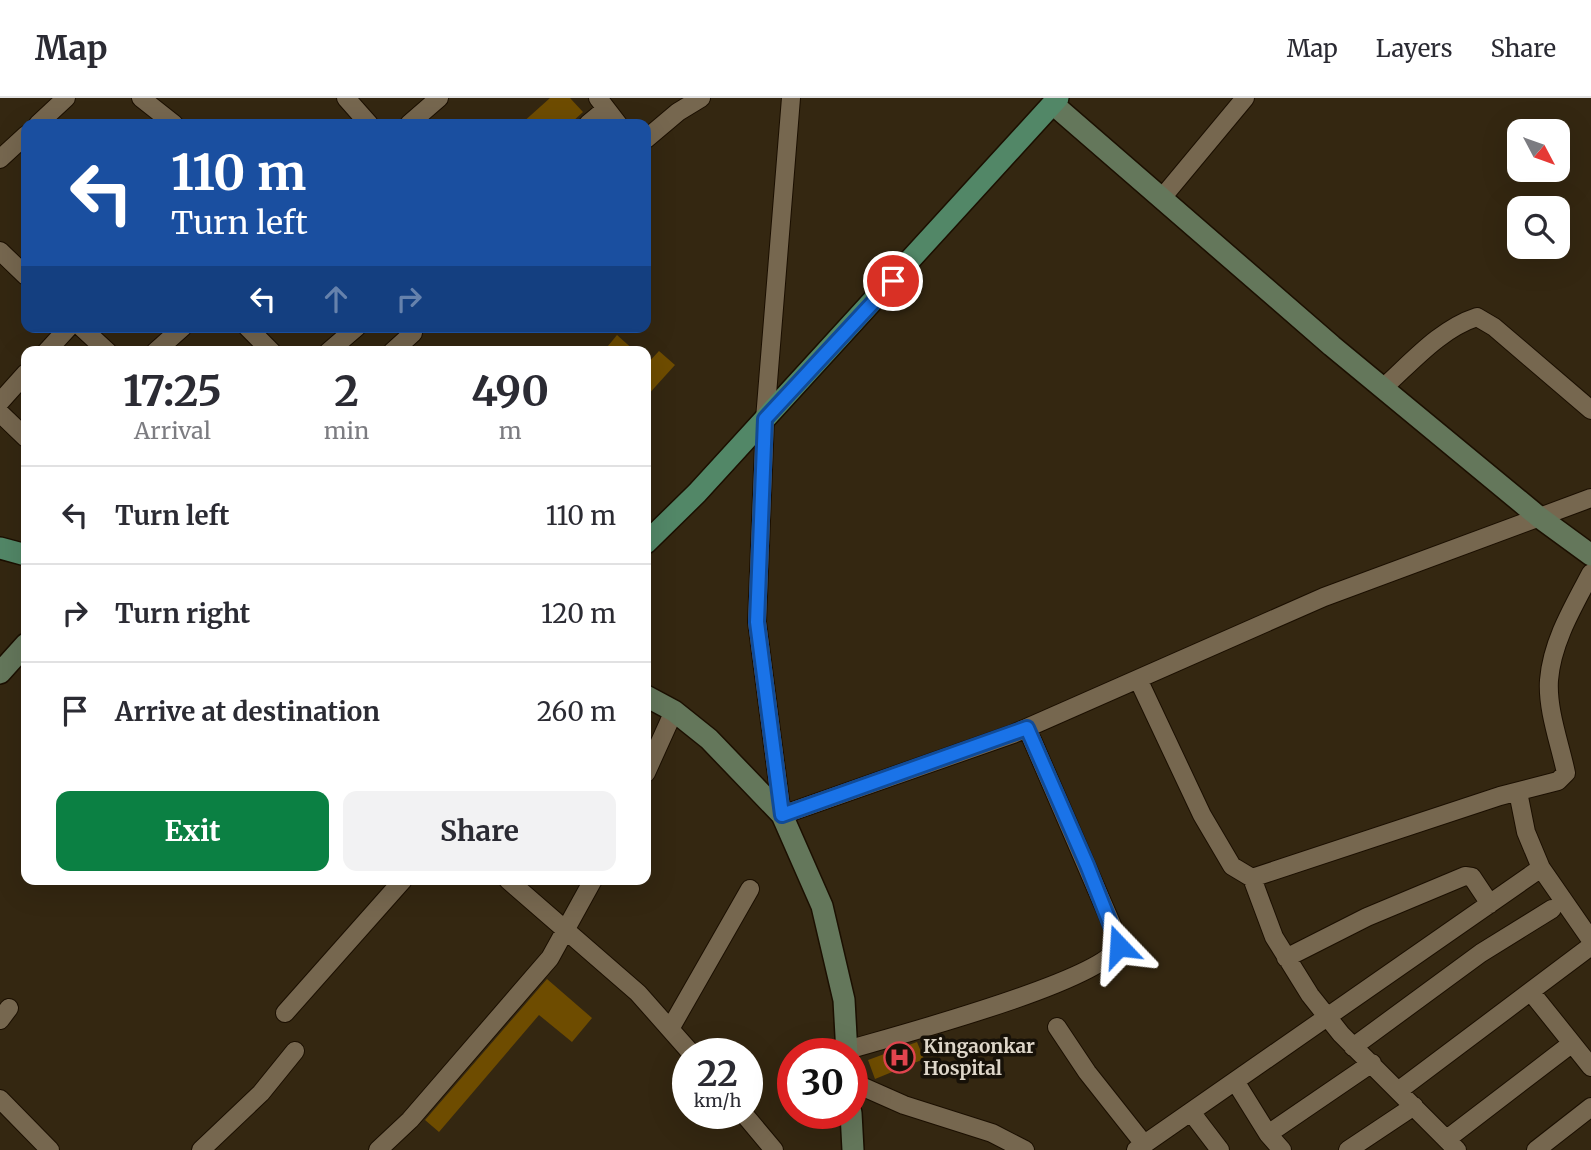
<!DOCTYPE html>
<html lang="en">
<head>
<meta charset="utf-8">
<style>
	body { margin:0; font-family:Merriweather,serif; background:#f2f2f3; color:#2b2b33; height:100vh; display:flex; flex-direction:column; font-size:26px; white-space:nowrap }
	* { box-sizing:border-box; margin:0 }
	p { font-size:23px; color:#7c7c81 }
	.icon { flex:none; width:38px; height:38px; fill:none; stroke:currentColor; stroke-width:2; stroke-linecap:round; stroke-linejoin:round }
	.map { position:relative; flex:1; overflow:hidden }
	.side { position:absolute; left:21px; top:248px; width:630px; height:539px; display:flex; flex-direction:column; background:#fff; border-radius:14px; box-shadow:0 7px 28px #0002 }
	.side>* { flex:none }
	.banner { position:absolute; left:21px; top:21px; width:630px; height:214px; border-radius:14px; box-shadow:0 7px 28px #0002; background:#1a4fa0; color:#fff; overflow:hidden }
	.needle { width:46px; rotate:131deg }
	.tools { position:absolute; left:1507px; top:21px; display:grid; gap:14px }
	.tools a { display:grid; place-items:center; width:63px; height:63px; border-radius:14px; background:#fff; box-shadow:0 7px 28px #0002; font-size:35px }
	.speed { position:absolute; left:672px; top:940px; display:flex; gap:14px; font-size:35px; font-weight:700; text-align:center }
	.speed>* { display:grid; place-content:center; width:91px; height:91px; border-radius:50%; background:#fff; box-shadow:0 7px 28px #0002; line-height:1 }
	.speed small { font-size:18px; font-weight:400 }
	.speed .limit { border:10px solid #d22; background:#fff; color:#111 }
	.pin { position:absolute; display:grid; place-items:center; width:60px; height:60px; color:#fff; margin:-30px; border:4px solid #fff; border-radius:50%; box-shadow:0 2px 7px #0007 }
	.me { position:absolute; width:77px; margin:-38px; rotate:340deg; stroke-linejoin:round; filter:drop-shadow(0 0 5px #0008) }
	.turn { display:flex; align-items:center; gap:24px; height:147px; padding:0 35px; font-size:32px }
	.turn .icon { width:91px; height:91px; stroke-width:2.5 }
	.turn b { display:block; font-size:49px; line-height:60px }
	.lanes { display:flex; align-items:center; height:66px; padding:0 35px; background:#0003; justify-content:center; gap:35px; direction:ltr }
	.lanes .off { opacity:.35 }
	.eta { display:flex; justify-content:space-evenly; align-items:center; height:119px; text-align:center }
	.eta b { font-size:42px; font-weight:700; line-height:49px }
	.button { display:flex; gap:14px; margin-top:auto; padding:14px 35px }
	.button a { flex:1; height:80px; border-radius:14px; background:#0b8043; color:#fff; font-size:28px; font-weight:700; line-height:80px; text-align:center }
	.button a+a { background:#f2f2f3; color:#2b2b33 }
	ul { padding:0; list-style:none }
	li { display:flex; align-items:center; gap:21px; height:98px; padding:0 35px; border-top:2px solid #e1e1e2 }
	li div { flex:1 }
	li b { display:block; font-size:26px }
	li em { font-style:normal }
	header { display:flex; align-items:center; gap:42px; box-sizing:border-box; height:98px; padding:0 35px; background:#fff; border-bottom:2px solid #e1e1e2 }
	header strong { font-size:33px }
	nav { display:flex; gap:38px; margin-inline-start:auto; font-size:24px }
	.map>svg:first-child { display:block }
	.building { fill:#6e4c00 }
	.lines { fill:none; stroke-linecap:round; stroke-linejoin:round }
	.street-casing { stroke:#1b0f00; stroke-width:20 }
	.secondary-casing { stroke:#1b0f00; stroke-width:24 }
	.primary-casing { stroke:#1b0f00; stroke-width:24 }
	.street { stroke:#76674f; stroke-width:18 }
	.secondary { stroke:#64775b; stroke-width:21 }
	.primary { stroke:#528767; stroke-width:21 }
	.route-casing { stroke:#114b97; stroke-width:18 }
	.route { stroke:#1a73e8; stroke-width:12 }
	.labels { text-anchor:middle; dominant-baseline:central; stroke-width:7; stroke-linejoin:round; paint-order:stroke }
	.poi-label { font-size:19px; font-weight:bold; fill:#ded6c9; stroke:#171108; text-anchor:start }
</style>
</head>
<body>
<header>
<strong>Map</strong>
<nav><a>Map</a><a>Layers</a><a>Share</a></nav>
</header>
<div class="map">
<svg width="1591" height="1052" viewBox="0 0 1591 1052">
	<rect width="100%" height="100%" fill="#342711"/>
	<path class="building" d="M550,0H570L583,14L570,26H521Z
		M617,237L636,254H603Z
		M659,253L675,267L646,299V267Z
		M547,881L592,920L572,944L539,917L439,1034L425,1022Z
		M917,944L924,961L875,981L868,962Z"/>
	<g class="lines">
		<defs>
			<path id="street" d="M141,0L174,26
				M346,0L369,26
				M598,0L618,26
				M791,0L765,321L757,524L782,717L1013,636L1324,499L1591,400
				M38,26L66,0
				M409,26L439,0
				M588,26L606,11
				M646,41L678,14L701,0
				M0,61L26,37
				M1161,101L1245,0
				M0,153L26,178
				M81,229L108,254
				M247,229L272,254
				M46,254L69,229
				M155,254L183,229
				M328,254L357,229
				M392,254L413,235L407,229
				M1383,290C1412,264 1440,231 1477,219L1494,229L1591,312
				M0,304L26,275
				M0,315L26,340
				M1138,581L1202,717L1232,768L1252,780L1274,839L1310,897L1341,936L1398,993
				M646,675L674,613
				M1518,694L1526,734L1541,770L1591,842
				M1252,780L1500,698L1558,683L1566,675C1560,646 1547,612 1549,582C1552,544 1573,509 1591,475
				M508,782L638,895L692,956
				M1286,860L1367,819L1465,778L1472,779L1490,806
				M1531,894L1591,969
				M285,915L403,782
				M0,922L9,910
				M1057,929L1087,974L1144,1046
				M670,931L750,791
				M1353,949L1481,855L1552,811
				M847,952C895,938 1100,884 1119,848L1118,841L1027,630
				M1235,983L1268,1036L1282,1052
				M852,984L904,1007L992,1035L1025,1052
				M0,1001L50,1052
				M1191,1014L1220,1052
				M743,1015L774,1052
				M1268,1036L1372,965
				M1447,1041L1571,946
				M201,1052L261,995L295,953
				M378,1052L410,1022L550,860L593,782
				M1136,1052L1541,770
				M1348,1052L1414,1008
				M1457,1052L1398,993L1591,848
				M1536,1052L1591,1009"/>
			<path id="secondary" d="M1053,6L1332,248L1539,419L1591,457
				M0,575L26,546
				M646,598L674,613L709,641L782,717L822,808L844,902L847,956
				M851,1015L853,1052"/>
			<path id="primary" d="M646,445L697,395L1058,0
				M0,450L26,457"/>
		</defs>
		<use href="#street" class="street-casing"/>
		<use href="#secondary" class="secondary-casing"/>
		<use href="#primary" class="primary-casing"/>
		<use href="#street" class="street"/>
		<use href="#secondary" class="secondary"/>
		<use href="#primary" class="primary"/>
	</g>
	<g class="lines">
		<defs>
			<path id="route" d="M893,183L765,321L757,524L782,717L1027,630L1087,767L1119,848"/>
		</defs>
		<use href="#route" class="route-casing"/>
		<use href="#route" class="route"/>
	</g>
	<defs>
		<symbol id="hospital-ring" viewBox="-11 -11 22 22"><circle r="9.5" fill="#171108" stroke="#e0444e" stroke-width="1.5"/><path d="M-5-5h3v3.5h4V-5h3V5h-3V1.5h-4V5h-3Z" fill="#e0444e"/></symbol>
	</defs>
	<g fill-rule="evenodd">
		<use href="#hospital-ring" x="882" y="942" width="35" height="35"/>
	</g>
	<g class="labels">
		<g class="poi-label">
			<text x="923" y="948">Kingaonkar<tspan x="923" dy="22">Hospital</tspan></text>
		</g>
	</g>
</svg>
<div class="tools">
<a><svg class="needle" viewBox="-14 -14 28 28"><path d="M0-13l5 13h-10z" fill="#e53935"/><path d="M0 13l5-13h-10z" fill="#7c7c81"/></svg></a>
<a><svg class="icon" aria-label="search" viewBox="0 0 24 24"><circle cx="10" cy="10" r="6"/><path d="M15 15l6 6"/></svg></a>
</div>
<div class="speed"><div>22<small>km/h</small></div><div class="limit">30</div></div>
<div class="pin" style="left:893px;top:183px;background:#d93025"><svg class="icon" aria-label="arrive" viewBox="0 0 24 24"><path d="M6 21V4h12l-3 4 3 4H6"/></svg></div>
<svg class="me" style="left:1119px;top:848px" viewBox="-20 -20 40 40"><path d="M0-17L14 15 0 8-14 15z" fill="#1a73e8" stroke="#fff" stroke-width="4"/></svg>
<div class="banner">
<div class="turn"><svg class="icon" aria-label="left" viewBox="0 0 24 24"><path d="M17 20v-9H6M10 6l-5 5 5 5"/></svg><div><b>110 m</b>Turn left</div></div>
<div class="lanes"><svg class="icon" aria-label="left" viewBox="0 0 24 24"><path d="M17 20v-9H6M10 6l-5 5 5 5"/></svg><svg class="icon off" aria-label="ahead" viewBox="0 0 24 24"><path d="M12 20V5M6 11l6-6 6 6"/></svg><svg class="icon off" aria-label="right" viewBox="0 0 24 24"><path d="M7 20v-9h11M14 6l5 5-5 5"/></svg></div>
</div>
<section class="side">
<div class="eta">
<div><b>17:25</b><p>Arrival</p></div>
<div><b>2</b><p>min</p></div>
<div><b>490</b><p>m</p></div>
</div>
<ul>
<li><svg class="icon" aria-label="left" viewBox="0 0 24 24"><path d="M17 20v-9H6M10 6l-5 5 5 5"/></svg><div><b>Turn left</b></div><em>110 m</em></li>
<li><svg class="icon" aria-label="right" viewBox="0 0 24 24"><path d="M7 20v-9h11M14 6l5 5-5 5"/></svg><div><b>Turn right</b></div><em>120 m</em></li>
<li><svg class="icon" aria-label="arrive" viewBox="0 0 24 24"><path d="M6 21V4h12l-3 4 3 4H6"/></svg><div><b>Arrive at destination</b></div><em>260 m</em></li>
</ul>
<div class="button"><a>Exit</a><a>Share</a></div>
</section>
</div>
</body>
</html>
